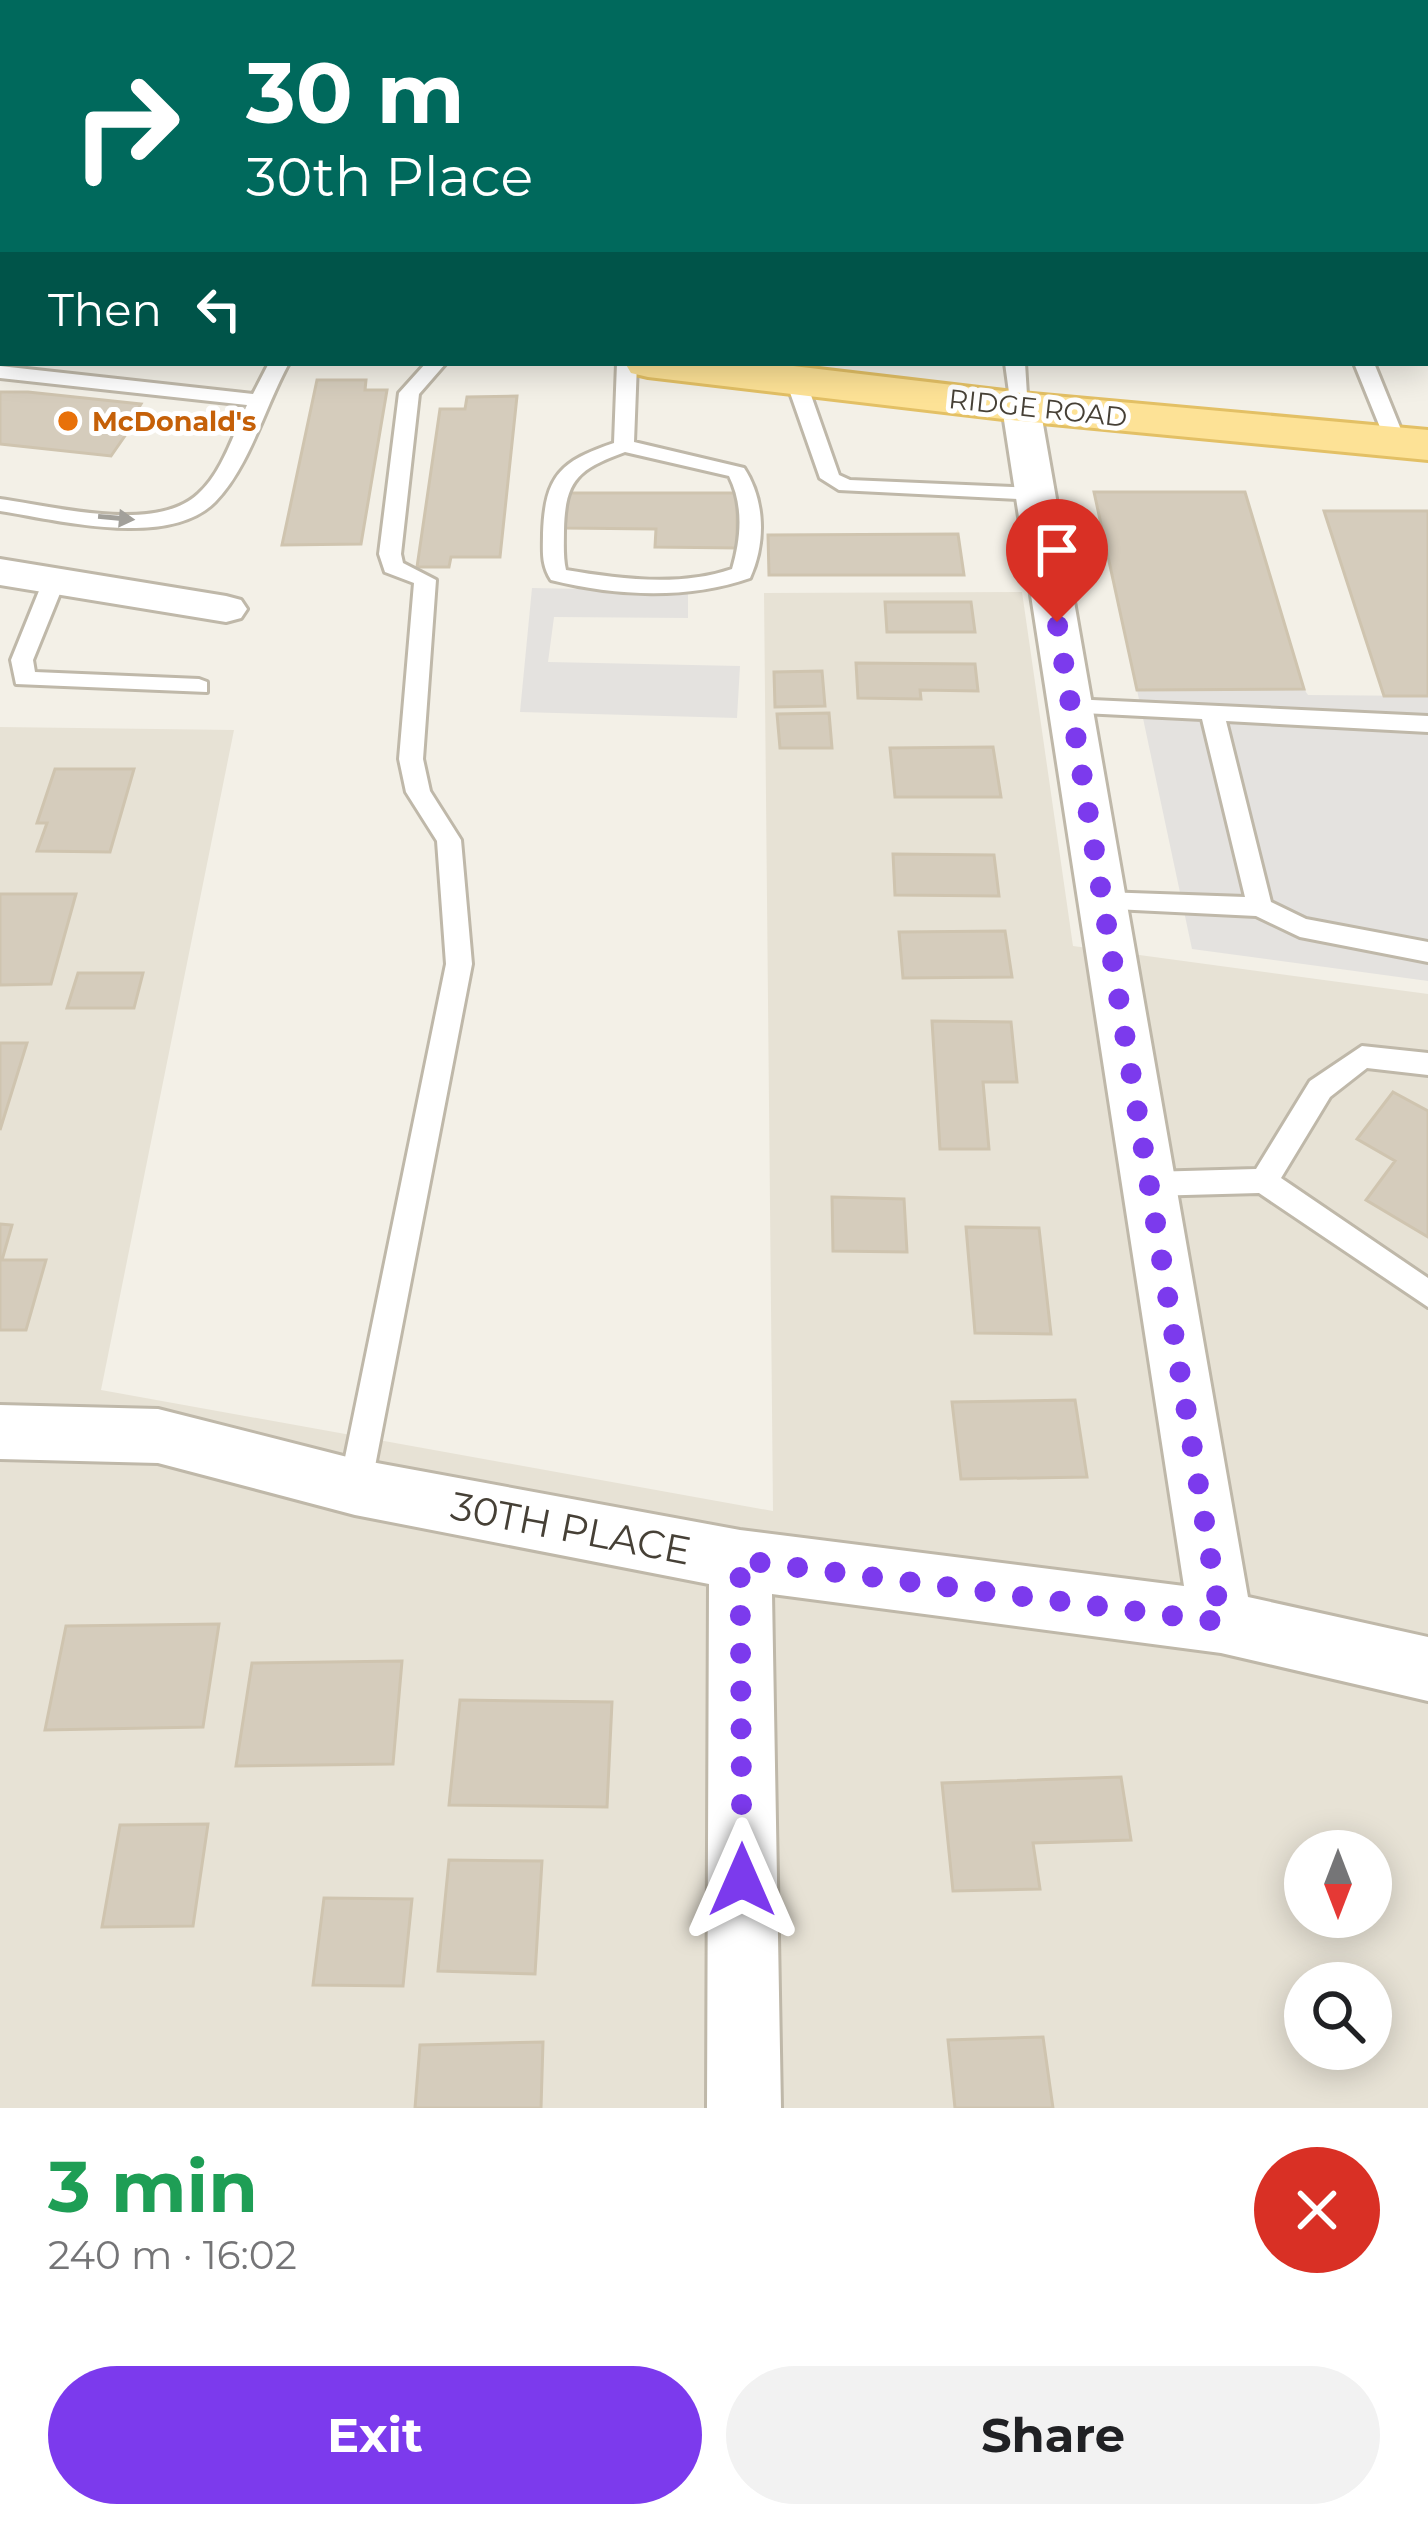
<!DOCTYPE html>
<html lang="en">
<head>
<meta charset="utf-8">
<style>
	body { margin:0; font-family:Montserrat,sans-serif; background:#f2f2f2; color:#202124; height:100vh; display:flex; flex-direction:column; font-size:45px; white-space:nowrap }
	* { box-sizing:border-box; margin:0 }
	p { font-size:39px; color:#757577 }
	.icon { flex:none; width:66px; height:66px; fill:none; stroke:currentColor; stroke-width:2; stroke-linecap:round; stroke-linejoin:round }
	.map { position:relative; height:2108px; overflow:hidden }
	.details { display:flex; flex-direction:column; background:#fff; flex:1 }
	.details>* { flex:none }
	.hud { position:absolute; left:0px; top:0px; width:1428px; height:366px; box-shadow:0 6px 30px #0003; background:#00695c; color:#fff; overflow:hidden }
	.needle { width:78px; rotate:180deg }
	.controls { position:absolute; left:1284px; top:1830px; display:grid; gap:24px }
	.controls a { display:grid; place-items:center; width:108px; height:108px; border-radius:50%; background:#fff; box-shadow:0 6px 30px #0003; font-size:60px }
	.pin { position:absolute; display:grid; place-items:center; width:102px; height:102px; color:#fff; margin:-123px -51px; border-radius:50% 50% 50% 0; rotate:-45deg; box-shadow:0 0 12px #0007 }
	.pin .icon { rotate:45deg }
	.me { position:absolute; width:132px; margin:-66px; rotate:0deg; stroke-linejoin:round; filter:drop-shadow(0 0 9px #0008) }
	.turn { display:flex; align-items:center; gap:42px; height:252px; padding:0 48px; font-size:54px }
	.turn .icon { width:156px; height:156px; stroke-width:2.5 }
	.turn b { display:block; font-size:84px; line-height:102px }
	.then { display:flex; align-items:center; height:114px; padding:0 48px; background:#0003; gap:24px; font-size:45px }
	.round { display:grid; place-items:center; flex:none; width:126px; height:126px; border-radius:63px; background:#f2f2f2 }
	.summary { display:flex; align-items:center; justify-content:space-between; height:204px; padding:0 48px }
	h1 { font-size:72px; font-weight:700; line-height:90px; color:#1e9e55 }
	.action { display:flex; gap:24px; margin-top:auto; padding:24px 48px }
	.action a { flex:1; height:138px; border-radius:72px; background:#7c3aed; color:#fff; font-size:48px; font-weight:700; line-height:138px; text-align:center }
	.action a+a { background:#f2f2f2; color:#202124 }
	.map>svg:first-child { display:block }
	.residential { fill:#e7e2d5; fill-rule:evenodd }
	.parking { fill:#e4e2df }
	.building { fill:#d5ccbc; stroke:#cfc4af; stroke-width:3 }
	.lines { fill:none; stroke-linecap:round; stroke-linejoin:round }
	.lane-casing { stroke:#bfb8a9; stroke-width:6 }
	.street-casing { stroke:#bfb8a9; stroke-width:6 }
	.primary-casing { stroke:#e3c065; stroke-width:6 }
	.lane { fill:#fff; fill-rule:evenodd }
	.street { fill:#fff; fill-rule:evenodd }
	.primary { fill:#fde296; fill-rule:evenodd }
	.oneway { fill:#a2a09a }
	.route { stroke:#7c3aed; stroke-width:21; stroke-dasharray:0 37.8 }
	.food-dot { fill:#e8710a; stroke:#fff; stroke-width:4.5 }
	.labels { text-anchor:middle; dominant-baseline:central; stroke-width:10; stroke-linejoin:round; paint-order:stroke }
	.far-street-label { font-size:27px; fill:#464036; stroke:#fff }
	.far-food-label { font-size:27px; font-weight:bold; fill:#c56008; stroke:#fff; text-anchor:start }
	.near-street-label { font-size:39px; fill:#464036; stroke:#fff }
</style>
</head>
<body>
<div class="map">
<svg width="1428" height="2108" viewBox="0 0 1428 2108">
	<rect width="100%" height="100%" fill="#f3f0e7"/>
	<path class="residential" d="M417,0H1428V73L1425,3Z
		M1022,592L1073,946L1428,994V2108H0V727L234,730L101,1390L773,1511L764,593ZM1305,1851H1371V1917H1305ZM1305,1983H1371V2049H1305Z"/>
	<path class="parking" d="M532,588L688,591V618L554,617L548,662L740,666L737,718L520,712Z
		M1304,689L1308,695L1428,696V981L1192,949L1137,690Z"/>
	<path class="building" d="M317,380H366L365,390H387L361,544L282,545Z
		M0,392H28L141,404L133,417H138L111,456L0,444Z
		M517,396L500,557H451L449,567H417L440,409H465L467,397Z
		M1094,492H1245L1304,689L1137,690Z
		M569,493H737V548L655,547L656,529L565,528Z
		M1324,511H1428V696H1384Z
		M958,534L964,575H769L768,535Z
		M885,602H971L975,632H887Z
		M856,663L975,664L978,691L920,690L921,699L858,698Z
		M822,671L825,706L775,707L774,672Z
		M829,713L832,748H780L777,714Z
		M993,747L1001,797H895L890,748Z
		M55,769H134L110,852L37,851L47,823H37Z
		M893,854L994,855L999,896L895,895Z
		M0,894H76L51,984L0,985Z
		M1005,931L1012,977L903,978L899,932Z
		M78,973H143L134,1008H67Z
		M932,1021L1011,1022L1017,1082H983L989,1149H940Z
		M0,1043H27L0,1130Z
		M1393,1092L1428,1111V1237L1366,1200L1395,1161L1357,1139Z
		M832,1197L904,1199L907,1252L833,1251Z
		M0,1224L12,1225L2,1260H46L26,1330H0Z
		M966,1227L1039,1228L1051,1334L975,1333Z
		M1075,1400L1087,1477L961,1479L952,1402Z
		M219,1624L203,1727L45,1730L66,1626Z
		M402,1661L393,1764L236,1766L252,1663Z
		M460,1700L612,1702L607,1807L449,1805Z
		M1121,1777L1131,1840L1033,1843L1040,1889L953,1891L942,1783Z
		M208,1824L193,1926L102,1927L120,1825Z
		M449,1860L542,1861L535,1974L438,1971Z
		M324,1898L412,1899L403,1986L313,1985Z
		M1043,2037L1053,2108H955L948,2040Z
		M543,2042L541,2108H415L420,2045Z"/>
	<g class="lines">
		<defs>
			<path id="lane" d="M3,6V20L0,21V7Z
				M3,153V165L0,166V154Z
				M269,363H289C265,406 250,466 215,502C168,549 58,520 0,511V499C53,506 155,534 198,494C222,473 234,433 247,405L0,378V366L253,394Z
				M426,363H446L419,394L401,554L403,563L436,580L423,759L430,791L461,840L472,964L371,1487L366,1498L355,1502L344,1498L339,1487L446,964L437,841L406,792L399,759L414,583L385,572L379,554L399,393Z
				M617,363H637L634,442L744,468C765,500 766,543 750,578C687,600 615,596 551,580C541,564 543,552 543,533C545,475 561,461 614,443ZM625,452L729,476C744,506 741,538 732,569C680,587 619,579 566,570C563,557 564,543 564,530C565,479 579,469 625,452Z
				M1005,363H1025L1028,411L1011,407Z
				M1354,363H1374L1406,442L1403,446L1396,448L1386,442Z
				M796,375L806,381L839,475L850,480L1036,488L1046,494L1036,500L839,490L820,478L786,381Z
				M54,574L65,581L33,660L35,672L199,679L207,682V692L16,684L11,660L43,581Z
				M1071,699L1428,716V732L1226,721L1271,902L1306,919L1428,942V962L1300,937L1256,916L1094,908L1090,901L1094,894L1103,892L1245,897L1202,719L1063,712L1059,707L1063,702Z
				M1362,1046L1428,1053V1075L1367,1068L1330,1097L1281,1178L1428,1278V1307L1259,1193L1149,1196L1139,1192L1135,1184L1139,1176L1149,1172L1256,1169L1310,1081Z"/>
			<path id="street" d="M634,0H688L690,3H636Z
				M1425,72L1428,73V91L1425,90Z
				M1021,396L1034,399L1040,407L1248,1597L1428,1637V1701L1221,1653L772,1594L781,2108H707L709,1584L355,1515L158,1463L0,1459V1405L158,1409L355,1459L740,1530L1184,1586L1002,407L1008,399Z
				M0,559L226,596L241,600L247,609L241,618L226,622L0,585Z"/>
			<path id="primary" d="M0,284H3V310H0Z
				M625,363H768L1021,393L1428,430V460L1021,421L648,377L631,373Z"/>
		</defs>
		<use href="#lane" class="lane-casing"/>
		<use href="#street" class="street-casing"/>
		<use href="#primary" class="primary-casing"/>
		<use href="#lane" class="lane"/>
		<use href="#street" class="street"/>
		<use href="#primary" class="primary"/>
	</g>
	<defs><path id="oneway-solid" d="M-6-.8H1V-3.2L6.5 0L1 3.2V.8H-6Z" transform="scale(3)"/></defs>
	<use class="oneway" href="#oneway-solid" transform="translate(116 518) rotate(5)"/>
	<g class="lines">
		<path class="route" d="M742,1880L740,1560L1221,1622L1057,622"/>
	</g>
	<circle class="food-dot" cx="68" cy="421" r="12"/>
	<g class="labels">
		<g class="far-street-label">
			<text transform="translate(1038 408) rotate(6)">RIDGE ROAD</text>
		</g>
		<g class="far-food-label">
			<text x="92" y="421">McDonald's</text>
		</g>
		<g class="near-street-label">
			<text transform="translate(571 1528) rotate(11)">30TH PLACE</text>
		</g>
	</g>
</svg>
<div class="controls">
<a><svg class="needle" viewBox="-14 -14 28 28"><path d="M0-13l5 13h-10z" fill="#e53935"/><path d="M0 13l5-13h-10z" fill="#757577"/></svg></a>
<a><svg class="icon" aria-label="search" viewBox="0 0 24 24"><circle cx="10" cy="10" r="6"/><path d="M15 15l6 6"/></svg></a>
</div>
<div class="pin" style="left:1057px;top:622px;background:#d93025"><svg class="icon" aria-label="arrive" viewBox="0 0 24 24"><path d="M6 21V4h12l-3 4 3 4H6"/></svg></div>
<svg class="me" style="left:742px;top:1880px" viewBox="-20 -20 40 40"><path d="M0-17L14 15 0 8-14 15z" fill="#7c3aed" stroke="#fff" stroke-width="4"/></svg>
<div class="hud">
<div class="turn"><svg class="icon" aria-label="right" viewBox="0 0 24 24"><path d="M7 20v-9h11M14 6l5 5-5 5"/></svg><div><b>30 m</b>30th Place</div></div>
<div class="then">Then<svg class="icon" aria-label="left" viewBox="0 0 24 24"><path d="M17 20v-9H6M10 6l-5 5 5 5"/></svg></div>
</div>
</div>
<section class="details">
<div class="summary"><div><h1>3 min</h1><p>240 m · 16:02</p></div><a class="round" style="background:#d93025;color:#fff"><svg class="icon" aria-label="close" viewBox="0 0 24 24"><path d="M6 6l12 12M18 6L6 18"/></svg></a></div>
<div class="action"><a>Exit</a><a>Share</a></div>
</section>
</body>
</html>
